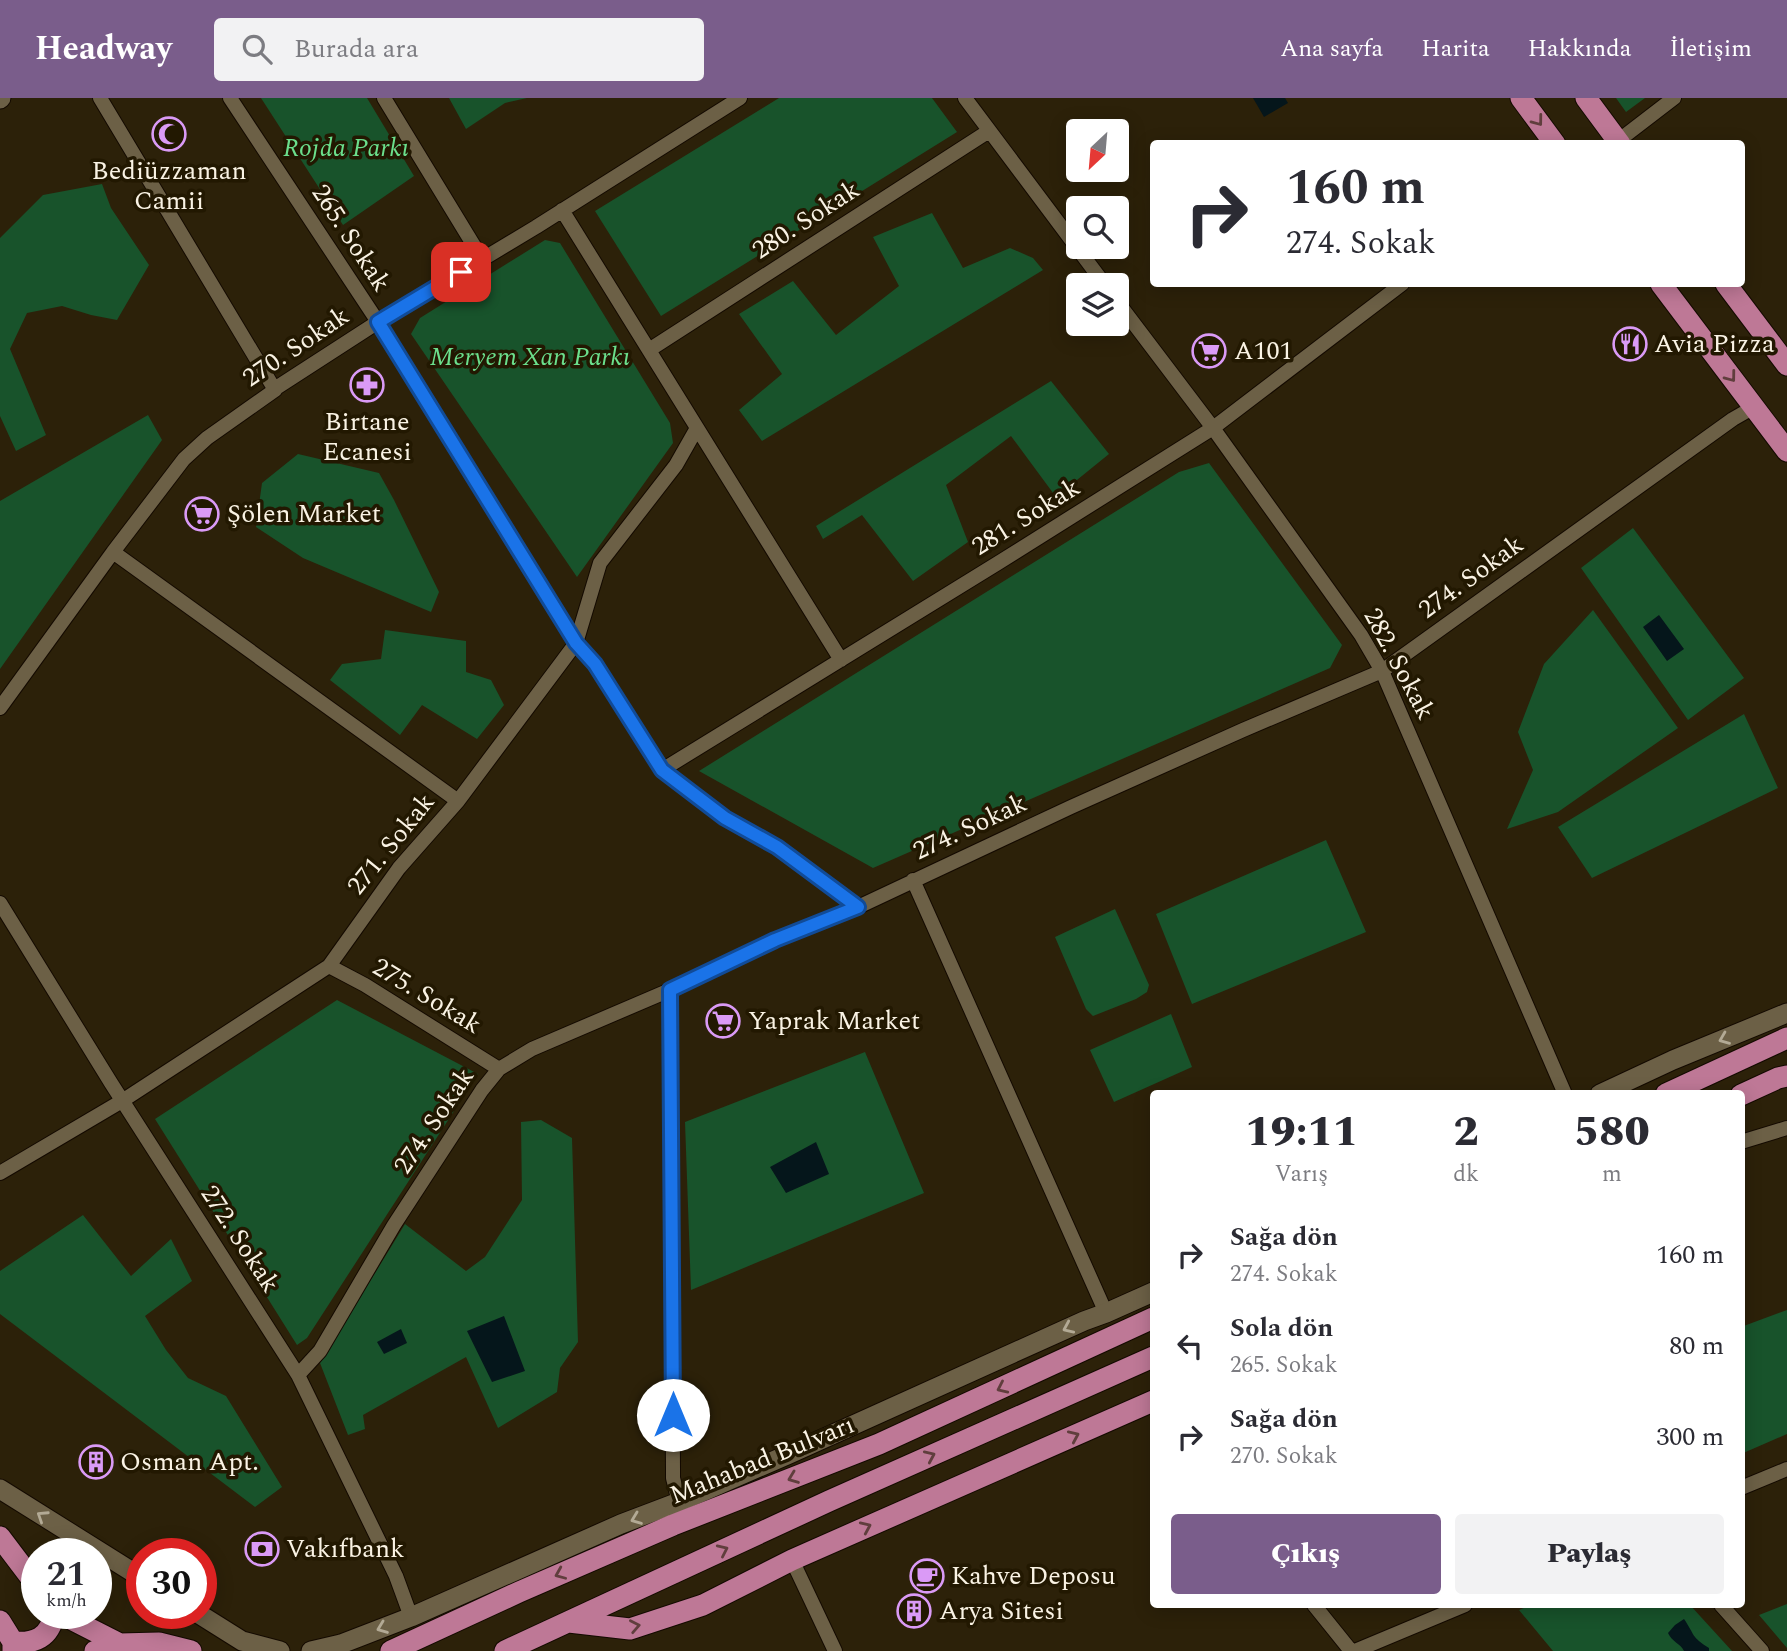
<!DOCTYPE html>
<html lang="tr">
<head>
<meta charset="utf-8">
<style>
	body { margin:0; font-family:Spectral,serif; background:#f2f2f3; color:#2b2b33; height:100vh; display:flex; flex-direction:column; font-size:26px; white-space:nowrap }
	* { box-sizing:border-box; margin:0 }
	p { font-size:23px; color:#7c7c81 }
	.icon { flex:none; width:38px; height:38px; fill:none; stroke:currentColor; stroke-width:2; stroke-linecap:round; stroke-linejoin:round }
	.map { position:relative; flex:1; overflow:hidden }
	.panel { position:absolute; left:1150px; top:992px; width:595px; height:518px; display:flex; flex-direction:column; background:#fff; border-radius:7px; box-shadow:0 4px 18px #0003 }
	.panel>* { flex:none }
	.hud { position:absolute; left:1150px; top:42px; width:595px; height:147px; border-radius:7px; box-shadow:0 4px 18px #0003; background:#fff; color:#2b2b33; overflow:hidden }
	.needle { width:46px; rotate:206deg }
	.fabs { position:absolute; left:1066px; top:21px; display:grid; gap:14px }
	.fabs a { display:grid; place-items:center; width:63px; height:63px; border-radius:7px; background:#fff; box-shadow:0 4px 18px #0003; font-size:35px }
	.speed { position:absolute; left:21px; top:1440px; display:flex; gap:14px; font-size:35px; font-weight:700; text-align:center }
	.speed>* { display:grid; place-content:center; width:91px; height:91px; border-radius:50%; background:#fff; box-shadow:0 4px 18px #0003; line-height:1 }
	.speed small { font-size:18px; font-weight:400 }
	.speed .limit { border:10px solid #d22; background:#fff; color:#111 }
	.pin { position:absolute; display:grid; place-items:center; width:60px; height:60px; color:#fff; margin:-30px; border-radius:14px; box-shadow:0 4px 10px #0006 }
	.me { position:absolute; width:77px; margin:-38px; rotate:0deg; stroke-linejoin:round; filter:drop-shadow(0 0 5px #0008) }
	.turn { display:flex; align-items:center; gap:24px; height:147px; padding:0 21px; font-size:32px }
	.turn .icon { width:91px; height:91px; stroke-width:2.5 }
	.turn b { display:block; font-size:49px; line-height:60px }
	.eta { display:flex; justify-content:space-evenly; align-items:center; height:119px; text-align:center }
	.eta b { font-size:42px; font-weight:800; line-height:49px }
	.primary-button { display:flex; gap:14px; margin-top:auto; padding:14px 21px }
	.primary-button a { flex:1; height:80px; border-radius:7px; background:#7a5d8b; color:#fff; font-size:28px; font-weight:800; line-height:80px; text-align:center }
	.primary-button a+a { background:#f2f2f3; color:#2b2b33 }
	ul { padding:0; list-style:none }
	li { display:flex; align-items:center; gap:21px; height:91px; padding:0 21px }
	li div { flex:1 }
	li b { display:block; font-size:26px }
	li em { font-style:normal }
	header { display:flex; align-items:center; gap:42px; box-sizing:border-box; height:98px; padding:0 35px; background:#7a5d8b; color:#fff }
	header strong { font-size:33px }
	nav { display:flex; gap:38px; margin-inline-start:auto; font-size:24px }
	.search { width:490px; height:63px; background:#f2f2f3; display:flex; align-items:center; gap:18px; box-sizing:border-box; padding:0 24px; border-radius:7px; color:#7c7c81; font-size:26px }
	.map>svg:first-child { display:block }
	.green { fill:#18532b }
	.water { fill:#05161b }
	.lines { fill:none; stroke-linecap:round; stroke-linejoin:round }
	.street-casing { stroke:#140a00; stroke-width:16 }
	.secondary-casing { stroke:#140a00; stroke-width:21 }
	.primary-casing { stroke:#140a00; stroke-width:23 }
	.street { stroke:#6c6046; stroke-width:14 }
	.secondary { stroke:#6c6046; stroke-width:19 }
	.primary { stroke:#be7896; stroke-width:21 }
	.oneway { stroke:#603e3d }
	.oneway2 { stroke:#b3aa95 }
	.route-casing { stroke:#114b97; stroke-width:18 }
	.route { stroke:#1a73e8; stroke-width:12 }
	.labels { text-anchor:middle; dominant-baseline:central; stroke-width:7; stroke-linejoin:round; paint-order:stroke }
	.park-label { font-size:26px; font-style:italic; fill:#6bdf8c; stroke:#221801 }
	.poi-label { font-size:26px; fill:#faf3e4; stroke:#221801; text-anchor:start }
	.street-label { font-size:26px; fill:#faf3e4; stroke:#221801 }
</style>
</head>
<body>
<header>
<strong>Headway</strong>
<div class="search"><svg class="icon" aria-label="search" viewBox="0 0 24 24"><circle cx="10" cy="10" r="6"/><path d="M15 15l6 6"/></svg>Burada ara</div>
<nav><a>Ana sayfa</a><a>Harita</a><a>Hakkında</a><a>İletişim</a></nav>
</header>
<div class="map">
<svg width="1787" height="1553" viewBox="0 0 1787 1553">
	<rect width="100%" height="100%" fill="#2c2109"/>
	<path class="green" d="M261,0H367L414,78L343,127Z
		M449,0H527L505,5L466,31Z
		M779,0H932L957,34L661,218L595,113Z
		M1616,0H1645L1626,14Z
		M102,86L111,110L149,167L117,222L91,217L62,208L27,215L10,251L46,337L16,353L0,318V140L43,97Z
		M932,115L963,170L1010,150L1033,160L1043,172L762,343L739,312L782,276L739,216L793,183L836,237L899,188L873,139Z
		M545,142L560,145L670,325L673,345L577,479L411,236L420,220Z
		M1051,283L1109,356L1056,399L1011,338L946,387L968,444L913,483L862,417L823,441L816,428Z
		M148,317L162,342L0,571V403Z
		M298,356L379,375L394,402L439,494L431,514L303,460L256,429L262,385Z
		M1209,365L1342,547L1330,570L873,770L699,673L1179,374Z
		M1633,430L1744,580L1688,622L1581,470Z
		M1593,512L1678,630L1558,714L1507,731L1533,672L1518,634L1544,566Z
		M385,532L466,543V574L491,582L504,607L477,641L422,607L400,637L330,582L342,566L381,561Z
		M1744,616L1778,690L1592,780L1558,729Z
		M1326,742L1366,834L1192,906L1156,816Z
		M1115,811L1149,887L1147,894L1136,901L1093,918L1086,911L1055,839Z
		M337,902L478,976L307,1240L297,1247L155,1021Z
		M1171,916L1192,969L1114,1004L1090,952Z
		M865,954L924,1095L691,1192L685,1024Z
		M541,1022L572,1040L578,1244L560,1270L557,1294L498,1330L466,1259L363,1317L365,1331L348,1337L320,1265L405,1126L466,1173L485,1159L522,1102L521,1024Z
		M83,1117L131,1178L171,1141L192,1183L145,1218L166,1252L188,1280L226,1298L282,1389L255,1409L0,1216V1173Z
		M1787,1212V1336L1741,1356V1229Z
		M1787,1506V1550L1759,1517Z
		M1531,1507H1690L1732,1553H1553L1519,1512Z"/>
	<path class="water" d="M1253,0H1285L1288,5L1264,19Z
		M1659,517L1684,551L1667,563L1643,529Z
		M816,1044L829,1076L786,1095L770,1069Z
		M504,1218L525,1273L492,1284L467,1233Z
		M401,1231L407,1245L384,1256L377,1244Z
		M1684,1521C1695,1537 1691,1539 1709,1550V1553H1684C1680,1545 1672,1544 1668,1535L1675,1527Z"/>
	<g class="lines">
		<defs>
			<path id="street" d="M100,0L275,292
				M230,0L378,224L576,545L595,566L662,672L725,720L777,749L858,809
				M384,0L482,161
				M965,0L1105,187
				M1618,43L1674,0
				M562,112L841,562
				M1116,202L1213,330L1361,537L1382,573L1565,996
				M649,252L989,33
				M113,454L458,703
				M0,610L113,454L184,361L207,340L275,292L276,290L378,224L536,129L740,0
				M662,672L998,465L1213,330L1402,186
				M913,782L1106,1215
				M0,805L111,985L298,1277L396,1478L411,1519
				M329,868L365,887L499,971
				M670,892L673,1370V1380L679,1404
				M1741,1044L1787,1030
				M0,1075L122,1003L329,868L399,770L458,703L576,545L600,465L676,367L697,330
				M298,1277L320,1253L394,1127L482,992L499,971L532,951L670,892L775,842L858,809L1071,709L1243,632L1382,573L1733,321L1754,309
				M1741,1390L1787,1371
				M792,1462L835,1553
				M1314,1507L1351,1553
				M1721,1507L1762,1553
				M1355,1553L1465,1507"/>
			<path id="secondary" d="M0,1L1,0
				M1600,996L1673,962L1787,915
				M0,1391L142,1480
				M199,1516L242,1543L280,1553
				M311,1553L341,1546L411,1519L621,1426L679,1404L787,1357L1084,1223L1106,1215L1153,1194"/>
			<path id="primary" d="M1521,0L1555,46
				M1586,0L1620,46
				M1661,186L1787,353
				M1726,186L1787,267
				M1666,996L1787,940
				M1741,997L1778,980L1787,978
				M0,1439L37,1488
				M61,1516L120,1546
				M0,1523L13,1544V1553
				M569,1524L630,1531L703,1507L792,1462L1153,1303
				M13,1544C34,1546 50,1540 54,1516
				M95,1553L120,1546L159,1545L191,1553
				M391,1553L519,1494L673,1427L879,1346L1153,1220
				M505,1553L829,1403L1153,1259"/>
		</defs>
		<use href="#street" class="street-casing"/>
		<use href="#secondary" class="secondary-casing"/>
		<use href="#primary" class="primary-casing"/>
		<use href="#street" class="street"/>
		<use href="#secondary" class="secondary"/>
		<use href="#primary" class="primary"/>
	</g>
	<defs><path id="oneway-chevron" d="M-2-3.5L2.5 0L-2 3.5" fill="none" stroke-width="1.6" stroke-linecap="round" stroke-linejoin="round" transform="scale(1.75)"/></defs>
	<g class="oneway">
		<use href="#oneway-chevron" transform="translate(1538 23) rotate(53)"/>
		<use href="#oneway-chevron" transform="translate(1731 279) rotate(53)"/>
		<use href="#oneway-chevron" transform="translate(1002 1290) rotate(155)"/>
		<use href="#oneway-chevron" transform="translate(1074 1338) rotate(-24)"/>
		<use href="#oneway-chevron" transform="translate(930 1358) rotate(-24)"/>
		<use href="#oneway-chevron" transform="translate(793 1380) rotate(159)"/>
		<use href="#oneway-chevron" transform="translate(866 1429) rotate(-24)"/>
		<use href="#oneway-chevron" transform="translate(723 1452) rotate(-25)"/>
		<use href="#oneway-chevron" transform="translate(560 1476) rotate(157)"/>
		<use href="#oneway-chevron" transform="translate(635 1528) rotate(-11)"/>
	</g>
	<g class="oneway2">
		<use href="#oneway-chevron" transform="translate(1724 941) rotate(158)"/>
		<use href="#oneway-chevron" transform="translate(1068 1230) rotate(156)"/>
		<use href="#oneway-chevron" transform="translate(42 1418) rotate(-147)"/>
		<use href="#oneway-chevron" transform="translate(636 1421) rotate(159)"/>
		<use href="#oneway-chevron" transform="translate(382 1530) rotate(159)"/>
	</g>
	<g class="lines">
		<defs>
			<path id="route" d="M461,174L378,224L576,545L595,566L662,672L725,720L777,749L858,809L775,842L670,892L673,1317"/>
		</defs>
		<use href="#route" class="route-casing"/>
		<use href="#route" class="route"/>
	</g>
	<defs>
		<symbol id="mosque-ring" viewBox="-11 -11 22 22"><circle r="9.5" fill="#221801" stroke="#da9af6" stroke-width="1.5"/><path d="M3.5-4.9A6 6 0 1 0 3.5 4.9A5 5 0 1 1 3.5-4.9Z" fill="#da9af6"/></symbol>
		<symbol id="restaurant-ring" viewBox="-11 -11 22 22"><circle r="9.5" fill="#221801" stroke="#da9af6" stroke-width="1.5"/><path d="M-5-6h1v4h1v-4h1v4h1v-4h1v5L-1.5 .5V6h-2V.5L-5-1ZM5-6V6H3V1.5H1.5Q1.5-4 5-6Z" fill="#da9af6"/></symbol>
		<symbol id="supermarket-ring" viewBox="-11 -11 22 22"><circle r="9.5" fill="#221801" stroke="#da9af6" stroke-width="1.5"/><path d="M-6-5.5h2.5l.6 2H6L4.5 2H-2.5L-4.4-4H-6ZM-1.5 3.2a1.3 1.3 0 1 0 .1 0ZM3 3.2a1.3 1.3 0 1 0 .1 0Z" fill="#da9af6"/></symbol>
		<symbol id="pharmacy-ring" viewBox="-11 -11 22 22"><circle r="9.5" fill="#221801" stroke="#da9af6" stroke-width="1.5"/><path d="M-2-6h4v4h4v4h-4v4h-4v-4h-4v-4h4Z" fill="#da9af6"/></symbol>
		<symbol id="building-ring" viewBox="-11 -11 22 22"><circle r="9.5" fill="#221801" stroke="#da9af6" stroke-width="1.5"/><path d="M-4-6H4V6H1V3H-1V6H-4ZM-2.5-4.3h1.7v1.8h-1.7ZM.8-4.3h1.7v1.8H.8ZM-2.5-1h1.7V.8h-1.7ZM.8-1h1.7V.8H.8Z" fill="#da9af6"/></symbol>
		<symbol id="bank-ring" viewBox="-11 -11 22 22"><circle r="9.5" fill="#221801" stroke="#da9af6" stroke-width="1.5"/><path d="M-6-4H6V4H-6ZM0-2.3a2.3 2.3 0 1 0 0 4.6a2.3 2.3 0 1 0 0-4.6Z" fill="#da9af6"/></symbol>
		<symbol id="cafe-ring" viewBox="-11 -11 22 22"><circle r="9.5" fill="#221801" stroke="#da9af6" stroke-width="1.5"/><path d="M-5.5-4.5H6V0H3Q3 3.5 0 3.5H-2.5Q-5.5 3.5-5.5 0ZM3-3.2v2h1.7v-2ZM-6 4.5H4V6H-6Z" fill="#da9af6"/></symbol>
	</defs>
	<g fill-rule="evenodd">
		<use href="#mosque-ring" x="150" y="17" width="38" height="38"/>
		<use href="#restaurant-ring" x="1611" y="227" width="38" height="38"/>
		<use href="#supermarket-ring" x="1190" y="234" width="38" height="38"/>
		<use href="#pharmacy-ring" x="348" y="268" width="38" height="38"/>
		<use href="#supermarket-ring" x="183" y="397" width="38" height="38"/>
		<use href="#supermarket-ring" x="704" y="904" width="38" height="38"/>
		<use href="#building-ring" x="77" y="1345" width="38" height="38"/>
		<use href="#bank-ring" x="243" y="1432" width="38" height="38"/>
		<use href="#cafe-ring" x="908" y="1459" width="38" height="38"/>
		<use href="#building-ring" x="895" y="1494" width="38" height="38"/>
	</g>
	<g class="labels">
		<g class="park-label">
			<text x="346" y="50">Rojda Parkı</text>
			<text x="530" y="259">Meryem Xan Parkı</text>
		</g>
		<g class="poi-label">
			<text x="169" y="73" text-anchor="middle">Bediüzzaman<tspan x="169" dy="30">Camii</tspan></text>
			<text x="1654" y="246">Avia Pizza</text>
			<text x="1234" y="253">A101</text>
			<text x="367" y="324" text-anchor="middle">Birtane<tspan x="367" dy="30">Ecanesi</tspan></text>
			<text x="227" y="416">Şölen Market</text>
			<text x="748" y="923">Yaprak Market</text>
			<text x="120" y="1364">Osman Apt.</text>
			<text x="286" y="1451">Vakıfbank</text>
			<text x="951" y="1478">Kahve Deposu</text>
			<text x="939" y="1513">Arya Sitesi</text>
		</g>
		<g class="street-label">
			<text transform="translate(806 122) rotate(-33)">280. Sokak</text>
			<text transform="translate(351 140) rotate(57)">265. Sokak</text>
			<text transform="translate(296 249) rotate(-34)">270. Sokak</text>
			<text transform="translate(1026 419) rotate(-32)">281. Sokak</text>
			<text transform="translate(1471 479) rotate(-36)">274. Sokak</text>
			<text transform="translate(1399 566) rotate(62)">282. Sokak</text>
			<text transform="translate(970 729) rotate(-25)">274. Sokak</text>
			<text transform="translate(391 746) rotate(-51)">271. Sokak</text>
			<text transform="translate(427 898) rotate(31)">275. Sokak</text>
			<text transform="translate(434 1023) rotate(-56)">274. Sokak</text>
			<text transform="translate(240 1141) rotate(57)">272. Sokak</text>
			<text transform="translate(762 1362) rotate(-22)">Mahabad Bulvarı</text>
		</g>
	</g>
</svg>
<div class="fabs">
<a><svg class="needle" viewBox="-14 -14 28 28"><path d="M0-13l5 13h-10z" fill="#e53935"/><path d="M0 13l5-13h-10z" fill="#7c7c81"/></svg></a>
<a><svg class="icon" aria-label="search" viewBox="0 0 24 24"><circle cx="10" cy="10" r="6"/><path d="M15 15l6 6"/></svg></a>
<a><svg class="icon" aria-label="layers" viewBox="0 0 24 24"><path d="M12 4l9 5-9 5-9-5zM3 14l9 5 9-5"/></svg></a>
</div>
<div class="speed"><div>21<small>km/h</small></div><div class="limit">30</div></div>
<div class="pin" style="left:461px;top:174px;background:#d93025"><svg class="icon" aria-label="arrive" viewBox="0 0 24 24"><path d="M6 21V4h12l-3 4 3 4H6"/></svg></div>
<svg class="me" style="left:673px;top:1317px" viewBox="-20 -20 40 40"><circle r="19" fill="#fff"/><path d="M0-13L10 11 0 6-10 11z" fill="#1a73e8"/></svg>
<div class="hud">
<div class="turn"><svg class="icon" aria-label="right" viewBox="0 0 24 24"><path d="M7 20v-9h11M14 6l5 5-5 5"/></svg><div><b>160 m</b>274. Sokak</div></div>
</div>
<section class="panel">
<div class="eta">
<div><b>19:11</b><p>Varış</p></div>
<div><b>2</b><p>dk</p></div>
<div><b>580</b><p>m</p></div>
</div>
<ul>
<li><svg class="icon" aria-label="right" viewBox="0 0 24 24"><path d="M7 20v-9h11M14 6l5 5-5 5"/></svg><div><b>Sağa dön</b><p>274. Sokak</p></div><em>160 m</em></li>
<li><svg class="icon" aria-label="left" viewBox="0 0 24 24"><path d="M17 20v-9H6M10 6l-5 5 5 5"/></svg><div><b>Sola dön</b><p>265. Sokak</p></div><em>80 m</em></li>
<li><svg class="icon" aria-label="right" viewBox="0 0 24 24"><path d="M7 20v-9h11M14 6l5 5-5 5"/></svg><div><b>Sağa dön</b><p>270. Sokak</p></div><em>300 m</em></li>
</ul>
<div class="primary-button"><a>Çıkış</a><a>Paylaş</a></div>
</section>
</div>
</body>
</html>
